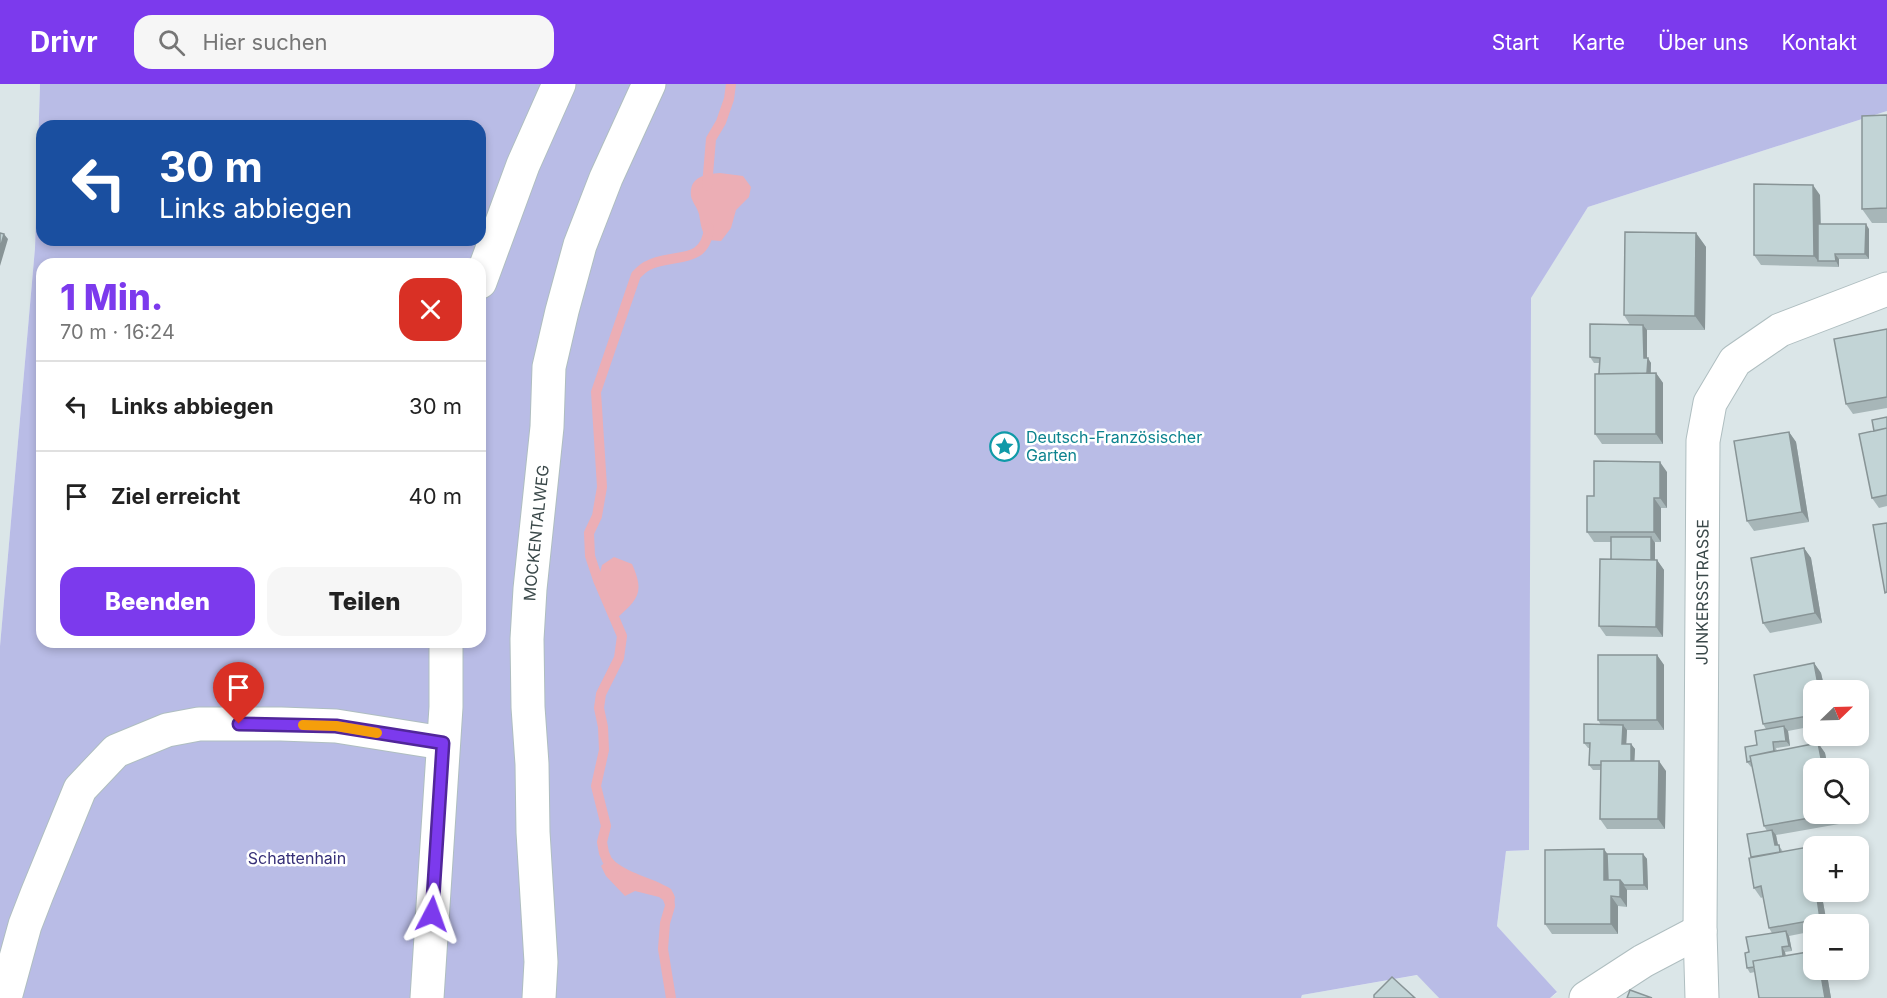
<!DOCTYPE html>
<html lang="de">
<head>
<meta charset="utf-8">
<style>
	body { margin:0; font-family:Inter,sans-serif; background:#f6f6f6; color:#222; height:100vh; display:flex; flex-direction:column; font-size:22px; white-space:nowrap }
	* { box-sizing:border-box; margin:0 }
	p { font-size:20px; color:#767676 }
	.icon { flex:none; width:33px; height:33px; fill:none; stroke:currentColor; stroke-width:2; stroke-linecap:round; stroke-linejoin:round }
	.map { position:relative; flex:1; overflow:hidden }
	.drawer { position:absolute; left:36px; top:174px; width:450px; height:390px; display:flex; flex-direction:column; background:#fff; border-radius:18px; box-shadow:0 3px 9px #0003 }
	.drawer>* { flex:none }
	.banner { position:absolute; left:36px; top:36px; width:450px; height:126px; border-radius:18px; box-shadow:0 3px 9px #0003; background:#1a4fa0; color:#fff; overflow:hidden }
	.needle { width:39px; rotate:67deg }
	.tools { position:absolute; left:1803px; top:596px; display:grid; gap:12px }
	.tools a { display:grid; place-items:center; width:66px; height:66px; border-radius:12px; background:#fff; box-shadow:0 3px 9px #0003; font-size:30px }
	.pin { position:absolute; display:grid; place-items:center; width:51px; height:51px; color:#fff; margin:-62px -26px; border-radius:50% 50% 50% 0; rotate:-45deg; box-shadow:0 0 6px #0007 }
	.pin .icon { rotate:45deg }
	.me { position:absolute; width:66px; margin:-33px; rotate:4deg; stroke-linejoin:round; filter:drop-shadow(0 0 4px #0008) }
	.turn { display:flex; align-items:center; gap:21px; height:126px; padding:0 24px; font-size:27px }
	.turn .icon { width:78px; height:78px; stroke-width:2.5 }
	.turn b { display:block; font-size:42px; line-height:51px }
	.round { display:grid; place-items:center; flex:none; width:63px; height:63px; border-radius:18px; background:#f6f6f6 }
	.summary { display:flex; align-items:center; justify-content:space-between; height:102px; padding:0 24px }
	h1 { font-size:36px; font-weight:800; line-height:45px; color:#7c3aed }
	.button { display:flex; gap:12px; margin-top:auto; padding:12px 24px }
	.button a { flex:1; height:69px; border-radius:18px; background:#7c3aed; color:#fff; font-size:24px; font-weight:800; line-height:69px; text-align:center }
	.button a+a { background:#f6f6f6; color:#222 }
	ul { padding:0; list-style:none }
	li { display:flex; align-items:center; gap:18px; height:90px; padding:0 24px; border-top:2px solid #e0e0e0 }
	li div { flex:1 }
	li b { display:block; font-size:22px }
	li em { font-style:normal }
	header { display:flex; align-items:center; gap:36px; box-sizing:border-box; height:84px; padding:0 30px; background:#7c3aed; color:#fff }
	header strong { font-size:28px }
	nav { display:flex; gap:33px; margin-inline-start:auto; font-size:21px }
	.search { width:420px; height:54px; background:#f6f6f6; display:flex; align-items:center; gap:15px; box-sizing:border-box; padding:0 21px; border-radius:18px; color:#767676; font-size:22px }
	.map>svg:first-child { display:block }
	.residential { fill:#dbe6e8; fill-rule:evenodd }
	.green { fill:#b9bce6; fill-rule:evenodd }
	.water { fill:#ecaeb5 }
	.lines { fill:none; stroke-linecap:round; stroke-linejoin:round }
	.stream { stroke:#ecaeb5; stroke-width:10 }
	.minor-casing { stroke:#afbec0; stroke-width:35 }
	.minor { stroke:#fff; stroke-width:33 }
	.wall { fill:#a7b6b8 }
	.shaded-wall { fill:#889496 }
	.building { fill:#c2d4d6; stroke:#889496; stroke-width:1.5 }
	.route-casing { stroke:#51269a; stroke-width:15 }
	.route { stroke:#7c3aed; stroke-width:10 }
	.slow { stroke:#f59e0b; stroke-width:10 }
	.labels { text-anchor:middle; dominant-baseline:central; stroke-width:5; stroke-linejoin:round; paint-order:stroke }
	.culture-label { font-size:16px; fill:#0d838f; stroke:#fff; text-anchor:start }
	.street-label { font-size:16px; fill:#3a4849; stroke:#fff }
	.park-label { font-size:16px; fill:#373078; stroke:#fff }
</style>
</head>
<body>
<header>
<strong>Drivr</strong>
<div class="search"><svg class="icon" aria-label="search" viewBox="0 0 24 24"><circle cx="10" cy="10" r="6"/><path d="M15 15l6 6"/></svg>Hier suchen</div>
<nav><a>Start</a><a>Karte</a><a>Über uns</a><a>Kontakt</a></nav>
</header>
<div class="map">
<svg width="1887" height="914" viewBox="0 0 1887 914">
	<rect width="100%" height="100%" fill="#ecf3f5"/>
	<path class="residential" d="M0,0H40L35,164L0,562Z
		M1887,27V914H1550L1557,909L1497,842L1506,767L1529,766L1530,214L1588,123ZM1814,606H1858V651H1814ZM1814,684H1858V729H1814ZM1814,762H1858V807H1814ZM1814,840H1858V885H1814Z
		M1418,891L1439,914H1301L1302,911Z"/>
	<path class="green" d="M40,0H1887V27L1588,123L1531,214L1529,766L1506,767L1497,842L1557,908L1550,914H1439L1417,891L1302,911L1301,914H0V562L35,164ZM42,42H480V156H42ZM42,180H480V558H42Z"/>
	<path class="water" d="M720,89L743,92L751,103L749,113L736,126L731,144L721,157L708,156C701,147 701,141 699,130C697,123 692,118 691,112C689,93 705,90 720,89Z
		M614,473L632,480C645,509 638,515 616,535L598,496L602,481Z
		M612,775C628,790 652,793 671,805L675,813L673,823H666L663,816L659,813L635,807L625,812L606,792L601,782L607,776Z"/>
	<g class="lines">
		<path class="stream" d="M707,102L711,55L721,38L729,15L731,0
			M615,785L607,776L604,769L602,758L606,742L596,702L604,666L603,643L599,624L601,610L619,574L622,552L598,496L590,472L589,449L597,432L602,403L596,308L636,191C639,188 643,184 647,182C672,168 705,183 709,144
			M666,809L669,812L670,822L665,839L663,865L671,914"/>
		<defs>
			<g id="minor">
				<path d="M480,198L523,81L559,0"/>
				<path d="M5,914L25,841L37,810L80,705L116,667L167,646L199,640H281L336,642L443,659"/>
				<path d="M427,914L446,623V558"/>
				<path id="s1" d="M539,914L541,878L533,748L532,680L528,623L527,555L530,505L547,343L549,283L562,227L580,161L606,94L649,0"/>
				<path d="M1586,914L1643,877L1700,847"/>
				<path id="s2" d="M1702,914L1700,847L1703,357L1710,319L1735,277L1780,246L1887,205"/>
			</g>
		</defs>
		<use href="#minor" class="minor-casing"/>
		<use href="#minor" class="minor"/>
	</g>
	<path class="wall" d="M1887,31V139H1872L1862,125Z
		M1820,111L1821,140L1869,145V175H1839V183L1761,181L1754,171Z
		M1696,149L1706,163L1705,246H1647V274L1651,279V289H1656L1663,299V360H1602L1595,350L1599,279H1594L1590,273L1630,241L1624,231Z
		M1887,245V324L1853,330L1846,320Z
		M1887,333V422L1879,424L1872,414L1874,347Z
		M1789,348L1796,358L1809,438L1754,447L1747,437Z
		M1667,388V424H1661V458H1655V476H1657L1664,486L1663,553L1606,552L1599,542L1611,475V458H1594L1587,448Z
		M1804,464L1811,474L1822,539L1770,549L1763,539Z
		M1657,571L1664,581V646H1627L1626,660H1631L1635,665L1634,677L1666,687L1665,745H1607L1600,735L1601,686H1593L1589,681L1590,664H1588L1584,659L1601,641L1598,636Z
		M1814,579L1821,589L1825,606H1814V642L1788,647L1790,662L1776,664L1777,667L1818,659L1825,669L1828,684H1814L1837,729L1839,740L1776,751L1778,761L1782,766L1783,768L1821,807L1827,840H1814V847L1789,852L1792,867L1785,868L1786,872L1826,885L1831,914H1759L1755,888L1750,889L1747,884L1749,868L1772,849L1769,844L1763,813L1761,814L1754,804L1751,773L1767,747L1764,742L1752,682L1751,683L1747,678L1766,645L1763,640Z
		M1607,770H1643L1647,775L1648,806H1627V823L1618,822V850H1552L1545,840Z"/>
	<path class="shaded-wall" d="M1813,101L1820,111L1821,177H1818L1814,172Z
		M1866,140L1869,145V175L1865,170Z
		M1696,149L1706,163L1705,246L1695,232Z
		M4,150L8,155L0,182V165Z
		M1835,170L1839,175V183L1836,177Z
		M1643,241L1647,246V279L1644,274Z
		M1648,274L1651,279L1650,299L1647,294Z
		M1656,289L1663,299V360L1656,350Z
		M1789,348L1796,358L1809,438L1802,428Z
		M1660,378L1667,388V424L1660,414Z
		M1654,414L1661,424V458L1654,448Z
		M1651,453L1655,459V486L1651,481Z
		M1804,464L1811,474L1822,539L1815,529Z
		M1657,476L1664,486L1663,553L1656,543Z
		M1657,571L1664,581V646L1657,636Z
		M1814,579L1821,589L1825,606H1819Z
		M1623,641L1627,646L1626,665L1622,660Z
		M1784,642L1788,647L1790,662L1786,657Z
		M1818,659L1825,669L1828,684H1823Z
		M1631,660L1635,665L1634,687L1631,682Z
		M1659,677L1666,687L1665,745L1658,735Z
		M1832,729H1837L1839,740L1832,730Z
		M1772,746L1776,751L1779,766L1775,761Z
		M1808,763L1814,771V795Z
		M1604,765L1611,775V801L1604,796Z
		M1643,770L1647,775L1648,806L1644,801Z
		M1620,796L1627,806V823L1620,813Z
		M1816,807H1821L1827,840H1824L1820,835Z
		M1611,812L1618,822V850L1611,840Z
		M1786,847L1789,852L1792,867L1789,862Z
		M1782,863L1785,868L1787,883L1784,878Z
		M1820,885H1826L1831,914H1825Z"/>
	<path class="building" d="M1887,31V124L1862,125V32Z
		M1754,100L1813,101L1814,172L1754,171Z
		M1818,140H1866L1865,170H1835L1836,177H1818Z
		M1625,148L1696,149L1695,232L1624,231Z
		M0,149L4,150L0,165Z
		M1590,240L1643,241L1644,274H1648L1647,289L1599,290L1600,274L1590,273Z
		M1887,245V313L1846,320L1834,255Z
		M1656,289V350H1595V290Z
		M1887,333V344L1874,347L1872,336Z
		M1887,344V411L1872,414L1859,350Z
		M1789,348L1802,428L1747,437L1734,357Z
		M1594,377L1660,378V414H1654V448H1587V412H1594Z
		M1887,439V508L1885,509L1873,441Z
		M1611,453H1651V476L1611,475Z
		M1804,464L1815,529L1763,539L1751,474Z
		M1600,475L1657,476L1656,543L1599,542Z
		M1598,571H1657V636H1598Z
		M1814,579L1819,606H1814L1813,607L1814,631L1763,640L1754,591Z
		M1584,640L1623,641L1622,660H1631V677H1601V681H1589L1590,659H1584Z
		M1784,642L1786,657L1773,658L1774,667L1750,672L1751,677L1747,678L1745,663L1757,661L1755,647Z
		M1818,659L1823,684H1814V729H1832V730L1764,742L1750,672Z
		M1601,677H1659L1658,735H1600Z
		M1772,746L1775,761H1779L1780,768L1751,773L1747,750Z
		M1808,763L1814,795V807H1816L1820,835L1769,844L1761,802L1754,804L1749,774Z
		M1604,765V796H1620V813L1611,812V840H1545V766Z
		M1607,770H1643L1644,801H1624L1620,796H1608Z
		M1786,847L1789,862L1782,863L1783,872L1753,877L1754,883L1747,884L1745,869L1749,868L1746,853Z
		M1814,867V885H1820L1825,914H1759L1753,877Z
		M1392,893L1415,914H1374V911Z
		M1630,906L1652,914H1627Z"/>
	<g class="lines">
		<defs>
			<path id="route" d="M239,640L336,642L443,659L432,830"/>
		</defs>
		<use href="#route" class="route-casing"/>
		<use href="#route" class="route"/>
		<path class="slow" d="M303,641L336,642L377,649"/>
	</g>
	<defs>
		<symbol id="sight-ring" viewBox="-11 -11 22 22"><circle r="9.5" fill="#fff" stroke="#0f9aa8" stroke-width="1.5"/><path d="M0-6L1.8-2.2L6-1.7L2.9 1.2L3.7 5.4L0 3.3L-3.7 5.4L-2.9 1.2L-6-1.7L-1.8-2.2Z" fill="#0f9aa8"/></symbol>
	</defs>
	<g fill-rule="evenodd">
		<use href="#sight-ring" x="988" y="346" width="33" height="33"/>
	</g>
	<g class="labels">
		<g class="culture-label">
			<text x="1026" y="353">Deutsch-Französischer<tspan x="1026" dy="18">Garten</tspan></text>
		</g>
		<g class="street-label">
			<text stroke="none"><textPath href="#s1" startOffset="466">MOCKENTALWEG</textPath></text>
			<text stroke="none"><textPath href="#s2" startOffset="406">JUNKERSSTRASSE</textPath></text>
		</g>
		<g class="park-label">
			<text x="297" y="774">Schattenhain</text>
		</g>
	</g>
</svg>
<div class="tools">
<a><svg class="needle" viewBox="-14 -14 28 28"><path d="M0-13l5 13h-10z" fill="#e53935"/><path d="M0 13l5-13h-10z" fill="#767676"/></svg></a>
<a><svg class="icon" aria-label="search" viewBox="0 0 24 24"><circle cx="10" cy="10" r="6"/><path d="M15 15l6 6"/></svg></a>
<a>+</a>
<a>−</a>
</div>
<div class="pin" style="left:239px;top:640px;background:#d93025"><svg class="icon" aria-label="arrive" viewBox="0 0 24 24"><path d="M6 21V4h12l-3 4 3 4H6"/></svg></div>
<svg class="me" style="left:432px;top:830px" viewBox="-20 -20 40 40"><path d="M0-17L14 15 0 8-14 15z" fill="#7c3aed" stroke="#fff" stroke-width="4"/></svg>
<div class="banner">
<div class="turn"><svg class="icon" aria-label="left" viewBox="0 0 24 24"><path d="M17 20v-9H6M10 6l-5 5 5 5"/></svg><div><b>30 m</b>Links abbiegen</div></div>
</div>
<section class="drawer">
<div class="summary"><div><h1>1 Min.</h1><p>70 m · 16:24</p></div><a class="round" style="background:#d93025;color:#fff"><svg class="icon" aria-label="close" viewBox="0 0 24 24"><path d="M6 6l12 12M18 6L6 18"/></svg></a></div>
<ul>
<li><svg class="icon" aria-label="left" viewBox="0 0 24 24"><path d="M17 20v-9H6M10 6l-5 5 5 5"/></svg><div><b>Links abbiegen</b></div><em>30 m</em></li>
<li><svg class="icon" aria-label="arrive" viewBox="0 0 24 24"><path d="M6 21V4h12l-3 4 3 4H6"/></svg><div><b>Ziel erreicht</b></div><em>40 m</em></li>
</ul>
<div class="button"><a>Beenden</a><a>Teilen</a></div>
</section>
</div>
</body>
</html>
